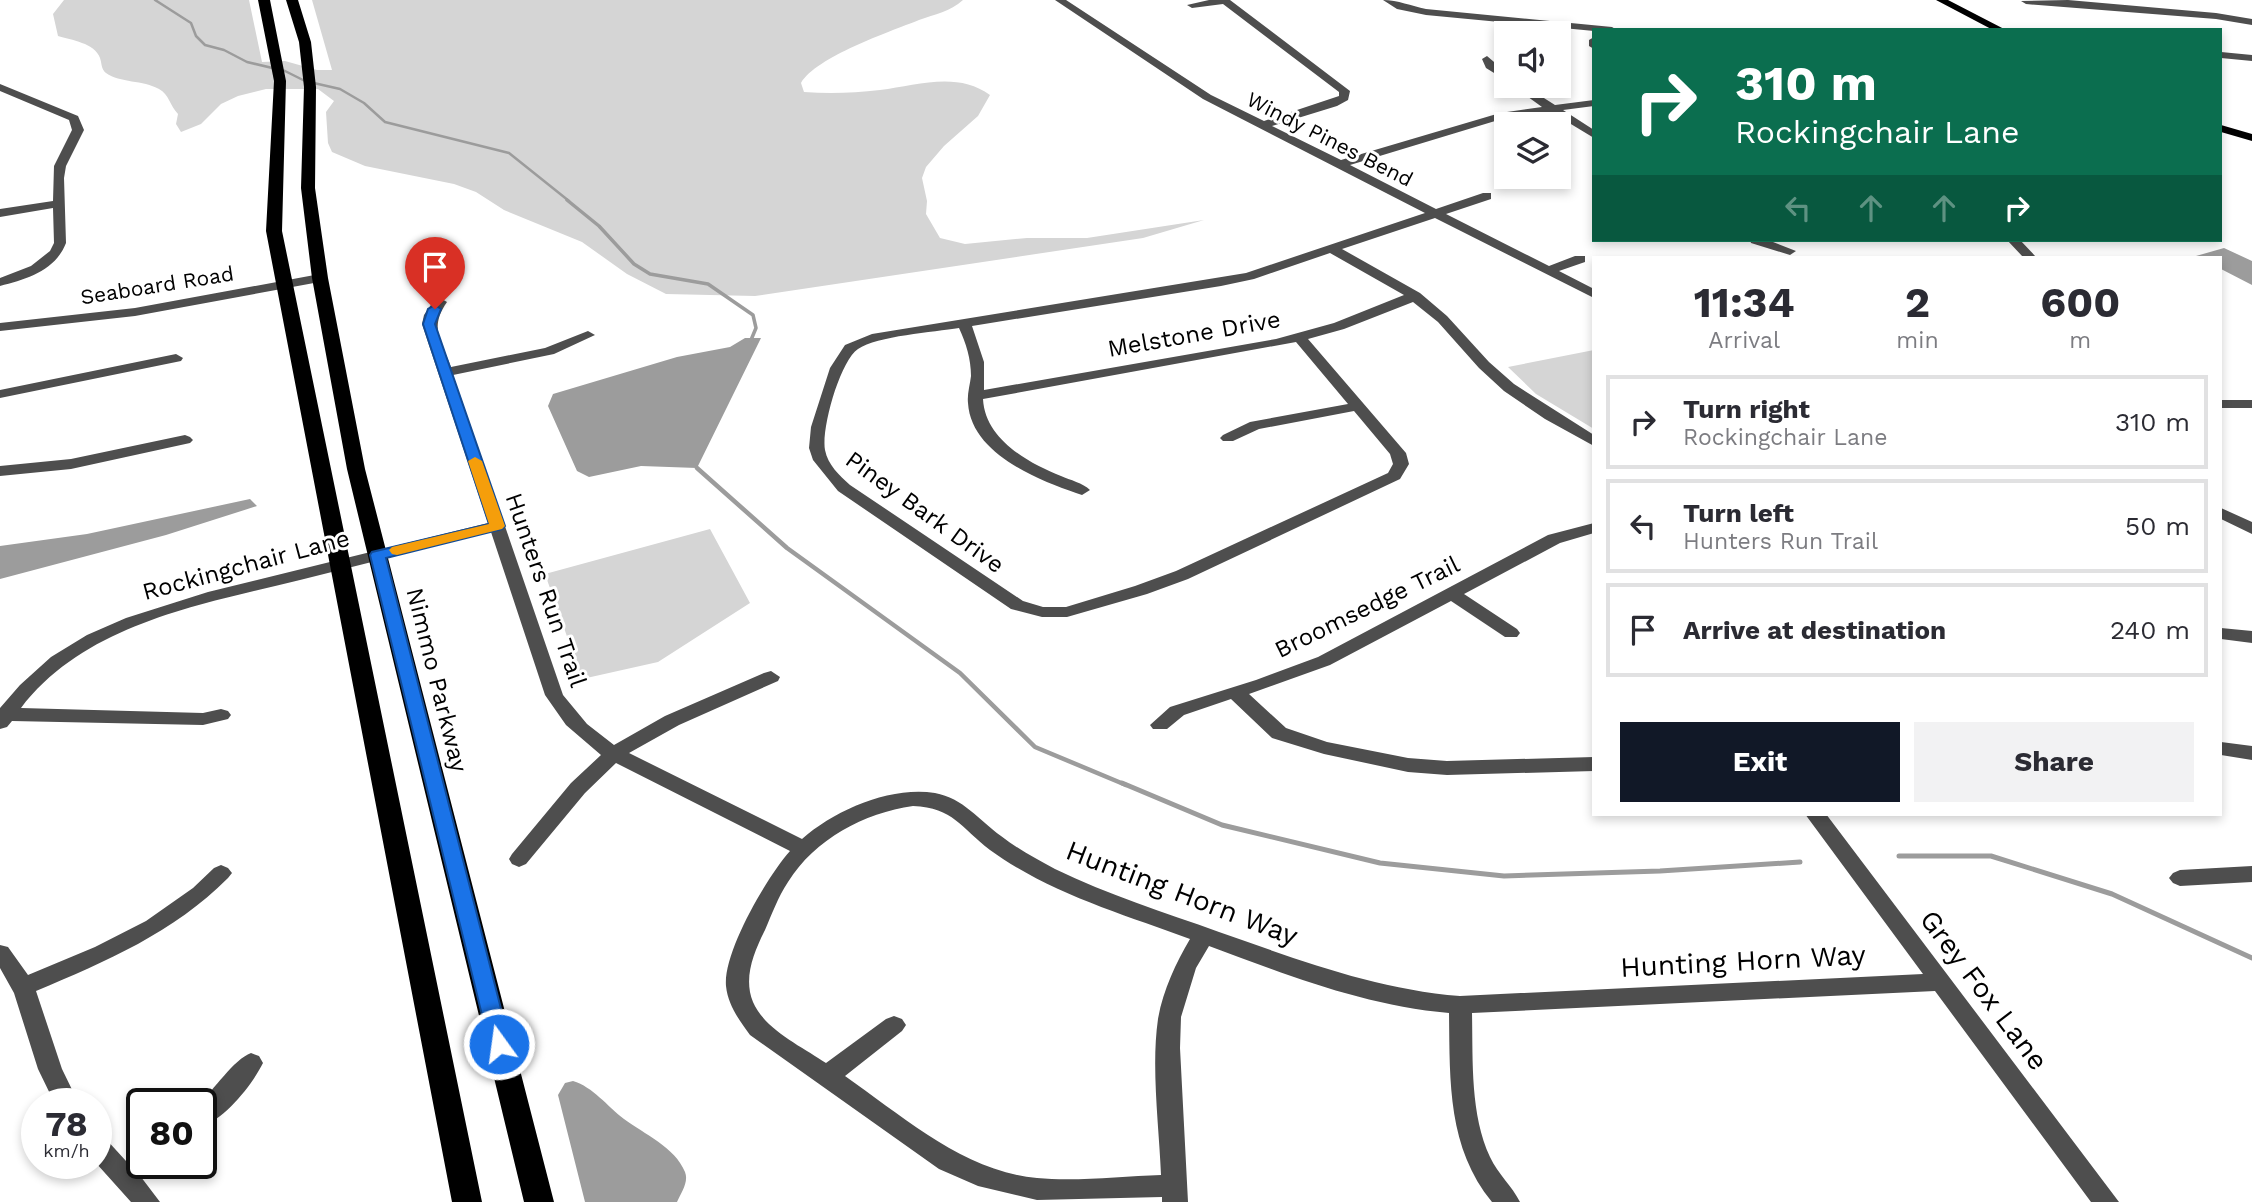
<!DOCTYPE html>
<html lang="en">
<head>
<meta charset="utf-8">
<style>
	body { margin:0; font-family:"Work Sans",sans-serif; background:#f2f2f3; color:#2b2b33; height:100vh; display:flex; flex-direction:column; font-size:26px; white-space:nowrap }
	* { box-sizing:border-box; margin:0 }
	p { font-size:23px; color:#7c7c81 }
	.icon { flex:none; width:38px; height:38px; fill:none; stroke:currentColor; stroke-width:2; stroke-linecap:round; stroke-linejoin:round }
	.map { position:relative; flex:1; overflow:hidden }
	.details { position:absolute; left:1592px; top:256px; width:630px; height:560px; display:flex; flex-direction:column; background:#fff; border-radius:0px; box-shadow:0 4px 10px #0003 }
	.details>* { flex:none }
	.hud { position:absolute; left:1592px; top:28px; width:630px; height:214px; border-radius:0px; box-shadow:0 4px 10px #0003; background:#0b6e4f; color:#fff; overflow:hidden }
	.fabs { position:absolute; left:1494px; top:21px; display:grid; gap:14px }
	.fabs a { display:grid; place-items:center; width:77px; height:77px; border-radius:0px; background:#fff; box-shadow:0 4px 10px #0003; font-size:35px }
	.speed { position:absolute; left:21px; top:1088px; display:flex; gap:14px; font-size:35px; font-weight:700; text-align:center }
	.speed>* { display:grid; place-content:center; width:91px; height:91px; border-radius:50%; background:#fff; box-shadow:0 4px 10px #0003; line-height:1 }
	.speed small { font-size:18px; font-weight:400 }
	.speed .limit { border:4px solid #111; border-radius:10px; background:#fff; color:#111 }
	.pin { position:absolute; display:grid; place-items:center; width:60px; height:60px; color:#fff; margin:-72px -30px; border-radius:50% 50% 50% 0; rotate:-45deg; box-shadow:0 0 7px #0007 }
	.pin .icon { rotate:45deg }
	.me { position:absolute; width:77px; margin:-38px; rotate:346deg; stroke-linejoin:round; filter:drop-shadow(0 0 5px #0008) }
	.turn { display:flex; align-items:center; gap:24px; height:147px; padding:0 28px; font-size:32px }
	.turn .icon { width:91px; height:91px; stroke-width:2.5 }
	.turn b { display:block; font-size:49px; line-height:60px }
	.lanes { display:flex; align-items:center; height:66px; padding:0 28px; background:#0003; justify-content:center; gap:35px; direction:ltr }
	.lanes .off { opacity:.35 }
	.eta { display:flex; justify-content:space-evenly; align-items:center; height:119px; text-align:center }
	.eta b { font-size:42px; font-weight:700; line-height:49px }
	.button { display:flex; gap:14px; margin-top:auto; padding:14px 28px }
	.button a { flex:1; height:80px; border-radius:0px; background:#111827; color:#fff; font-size:28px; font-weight:700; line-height:80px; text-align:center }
	.button a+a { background:#f2f2f3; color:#2b2b33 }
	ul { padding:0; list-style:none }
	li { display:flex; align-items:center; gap:21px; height:94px; margin:0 14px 10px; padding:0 14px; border:4px solid #e1e1e2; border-radius:0px }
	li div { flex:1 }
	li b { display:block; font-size:26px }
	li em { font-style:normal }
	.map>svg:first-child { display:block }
	.green { fill:#d5d5d5 }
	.water { fill:#9c9c9c }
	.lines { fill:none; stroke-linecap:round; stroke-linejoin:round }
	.stream-far3 { stroke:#9c9c9c; stroke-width:2.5 }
	.stream-far2 { stroke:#9c9c9c; stroke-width:3.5 }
	.stream-far1 { stroke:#9c9c9c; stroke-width:4.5 }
	.stream { stroke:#9c9c9c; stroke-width:5 }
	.minor { fill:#4e4e4e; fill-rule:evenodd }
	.major { fill:#000; fill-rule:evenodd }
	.highway { fill:#000; fill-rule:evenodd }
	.route { fill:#1a73e8; stroke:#114b97; stroke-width:2 }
	.slow { fill:#f59e0b }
	.labels { text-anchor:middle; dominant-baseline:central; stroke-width:6; stroke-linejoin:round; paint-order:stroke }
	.far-street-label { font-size:21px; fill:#000; stroke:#fff }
	.street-label { font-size:24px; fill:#000; stroke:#fff }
	.near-street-label { font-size:28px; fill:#000; stroke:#fff }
</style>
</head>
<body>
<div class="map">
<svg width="2252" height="1202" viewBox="0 0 2252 1202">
	<rect width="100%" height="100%" fill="#fff"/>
	<path class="green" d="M64,0H249L262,62L285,61L317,70H332L312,0H963C950,12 935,14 919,20C889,32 816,57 801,83L804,92C830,94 854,93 880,90C917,85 958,71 990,95L978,116L944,146L926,167L922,178L927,201L926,214L940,238L965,244L1027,238H1087L1204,220L1143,238L755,296L666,294L627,274L582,242L504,210L476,192L454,184L365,166L332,152L328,143L326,112L334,101L318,89H266L238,96L221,104L201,124L181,132L176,124L178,114C170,106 169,94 159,89C143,80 120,83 106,73C101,69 102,64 100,58C95,43 71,40 58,36L53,14Z
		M1594,350V429L1536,394L1508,367Z
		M710,529L750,603L658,662L582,679L545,574Z"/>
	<path class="water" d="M2224,248L2252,261V285L2221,269V257L2196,256Z
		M745,338H761L697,468L641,466L589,477L577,471L548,406L553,394L677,357L730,347Z
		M250,499L257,506L166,535L0,579V546L87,534Z
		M573,1081C593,1087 607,1106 624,1119C644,1134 675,1147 685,1172C689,1182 681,1193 677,1202H585L558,1095L565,1083Z"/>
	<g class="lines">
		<path class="stream-far3" d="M155,0L191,23L196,36L205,45L224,50L247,62L285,71L305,81L340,89L364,103L385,122L509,153L569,201"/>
		<path class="stream-far2" d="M567,200L599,226L634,264L650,274L708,284L753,315L756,328L751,340"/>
		<path class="stream-far1" d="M697,468L787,548L960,673L1035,747L1126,785"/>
		<path class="stream" d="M1122,783L1222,825L1380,863L1504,876L1660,871L1800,862
			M1899,856H1991L2112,894L2252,958"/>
		<path class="minor" d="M1055,0H1066L1211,95L1264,121L1339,96V92L1223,4L1192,8L1187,5L1209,0H1230L1350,91L1348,100L1337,106L1272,126L1341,160L1500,113L1542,107L1513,86H1525L1555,105L1594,100V106L1563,110L1594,130V138L1551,112L1505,118L1350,165L1436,209L1483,193H1491V199L1446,214L1549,266L1575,256H1585V262L1559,271L1594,289V298L1435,218L1342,249L1420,293L1447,316L1489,362L1514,384L1594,435V446L1545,419L1504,391L1479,368L1438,322L1413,302L1344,329L1308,339L1406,453L1409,464L1400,479L1188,579L1147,594L1067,617H1042L1011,609L838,491L813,460L809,448L811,427L830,368L845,345L872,334L1246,273L1425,213L1203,99ZM1330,253L1404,295L1334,323L1276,339L984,390V362L972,326L1221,286L1254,279ZM959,328C966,343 971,359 971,376C970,385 967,394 968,403C971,453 1036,479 1076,493L1082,495L1090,490C1083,483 1070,480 1061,476C1028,463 985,439 983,399L1296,342L1348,404L1250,422L1223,435L1220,438L1223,441H1233L1259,429L1354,411L1390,454L1393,464L1388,473L1176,571L1135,586L1066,607H1043L1023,601L850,485C839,475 828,465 825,450C821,429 840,361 858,349C877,336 934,332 959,328Z
			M1383,0C1398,0 1411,6 1426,9L1612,27L1617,30L1594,31L1426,15L1397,9Z
			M2068,0L2216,13L2252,19V25L2216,19L2026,4L2021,1Z
			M1594,37V49L1589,46V40Z
			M2221,52L2252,55V61L2221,58Z
			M1487,56L1507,73V81L1486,68L1482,59Z
			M0,84L78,116L84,130L66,166L64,178L66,243C55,271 27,279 0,286V278L31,266L50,251L54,243L53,208L0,217V209L53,201L54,166L72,130L69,120L0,91Z
			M1750,240H1768L1796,251L1790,255L1751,243Z
			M2007,240H2020L2036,257H2023Z
			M320,274L327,278L325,281L135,316L0,331V323L135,308Z
			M440,298L447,302C429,328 441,340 451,367L545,348L588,331L595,335L554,354L453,375L563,695L587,724L614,745L665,716L764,673L771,671L780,677L778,681L679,725L629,753L802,839C835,810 890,786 935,793C963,798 979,820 1001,836C1018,849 1036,859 1055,869C1108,895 1164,912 1219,932C1299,960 1375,989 1460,996L1923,974L1805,814H1826L2119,1202H2091L1935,991L1472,1013C1473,1060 1470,1114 1490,1157C1498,1174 1512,1186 1520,1202H1492C1447,1147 1450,1080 1449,1013C1365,1006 1287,975 1209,946L1196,968L1181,1017L1180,1048L1188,1202H1162V1197L1037,1200L978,1186L939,1169L750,1035C739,1020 728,1005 726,986C723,952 767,877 790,851L616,763L585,793L526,864L519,867L512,864L509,859L512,854L571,783L601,755L566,725L545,695L491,532C427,548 364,564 300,580C203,604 86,623 21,708L203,713L221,709L228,711L231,715L228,719L203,725L12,721L7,727L0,729V708L20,685L51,657L87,635L126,618L208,592L488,523L422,324L424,315L435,299ZM913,806C954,808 960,827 990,850C1049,893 1122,914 1190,939C1176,963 1163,990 1158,1019C1151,1067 1159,1126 1161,1175C1122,1176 1076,1182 1037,1178C963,1171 904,1117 845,1076L902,1031L906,1025L902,1019L894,1016L886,1019L826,1063C803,1047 765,1030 753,1002C743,978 754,952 765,930C772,914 778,897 788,882C815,839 864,813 913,806Z
			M176,354L183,358L181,361L0,398V390Z
			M2221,400H2252V408H2221Z
			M185,435L190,437L193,440L190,443L71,469L0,476V466L71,459Z
			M2221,508L2252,522V534L2221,519Z
			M1594,523V533L1560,543L1464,594L1517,629L1520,633L1517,637H1505L1451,601L1330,665L1249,694L1286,728L1327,742L1408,758L1447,761L1594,757V771L1447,775L1408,772L1324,754L1272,738L1231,699L1184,715L1167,729H1153L1150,725L1170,707L1256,680L1318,657L1548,535Z
			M2221,628L2252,631V643L2221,639Z
			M2221,742L2252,746V760L2221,755Z
			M221,865L228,868L232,873L228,878C173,933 107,961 36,991L62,1069L79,1104H55L38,1069L14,993L0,968V945L8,947L28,975L95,947L146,921L193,888L214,868Z
			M2252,866V882L2180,886L2173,883L2169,878L2173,873L2180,870Z
			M251,1053L259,1056L263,1063C252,1085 225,1119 201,1127V1104H199C213,1091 234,1059 251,1053Z
			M96,1135L105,1138L126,1161L142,1152V1164H154L151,1171L141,1177L160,1202H131L96,1163Z"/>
		<path class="major" d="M1936,0H1948L2006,30H1993Z
			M2221,125L2252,134V141L2221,132Z"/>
		<path class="highway" d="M258,0H270L286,81L282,231L482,1202H452L266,231L274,81Z
			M286,0H298L311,42L316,87L315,188L328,278L365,469L554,1202H524L347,469L312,278L301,188L304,87L299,42Z"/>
	</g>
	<path class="route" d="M435,305L441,309L435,324L505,526L502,529L386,558L510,1044L507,1050L499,1053L492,1050L489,1044L370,555L372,552L489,524L423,324L428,309Z"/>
	<path class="slow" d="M475,457L482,461L505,526L502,529L397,555L392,554L389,550L392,547L489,524L468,461Z"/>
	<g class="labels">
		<g class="far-street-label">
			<text transform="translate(1330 139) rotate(27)">Windy Pines Bend</text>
			<text transform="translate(157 285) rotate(-9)">Seaboard Road</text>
		</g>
		<g class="street-label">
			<text transform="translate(1194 334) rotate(-10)">Melstone Drive</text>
			<text transform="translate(925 512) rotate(36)">Piney Bark Drive</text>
			<text transform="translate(246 565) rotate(-15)">Rockingchair Lane</text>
			<text transform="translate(546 590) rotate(71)">Hunters Run Trail</text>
			<text transform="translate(1367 607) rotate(-26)">Broomsedge Trail</text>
			<text transform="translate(437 680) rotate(76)">Nimmo Parkway</text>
		</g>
		<g class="near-street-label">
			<text transform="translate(1182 893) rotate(21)">Hunting Horn Way</text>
			<text transform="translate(1743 961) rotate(-3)">Hunting Horn Way</text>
			<text transform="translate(1984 990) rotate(53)">Grey Fox Lane</text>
		</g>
	</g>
</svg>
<div class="fabs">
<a><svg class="icon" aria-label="sound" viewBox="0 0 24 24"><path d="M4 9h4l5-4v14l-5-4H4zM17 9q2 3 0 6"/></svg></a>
<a><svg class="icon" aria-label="layers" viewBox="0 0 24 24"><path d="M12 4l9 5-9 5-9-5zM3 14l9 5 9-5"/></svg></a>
</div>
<div class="speed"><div>78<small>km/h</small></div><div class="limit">80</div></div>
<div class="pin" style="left:435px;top:309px;background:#d93025"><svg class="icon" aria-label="arrive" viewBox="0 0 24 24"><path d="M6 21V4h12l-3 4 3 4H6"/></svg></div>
<svg class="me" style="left:499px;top:1044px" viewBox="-20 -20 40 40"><circle r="17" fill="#1a73e8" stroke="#fff" stroke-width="3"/><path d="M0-11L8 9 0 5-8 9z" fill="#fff"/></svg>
<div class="hud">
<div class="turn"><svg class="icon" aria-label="right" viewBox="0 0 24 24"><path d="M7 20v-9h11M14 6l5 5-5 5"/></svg><div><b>310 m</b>Rockingchair Lane</div></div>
<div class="lanes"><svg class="icon off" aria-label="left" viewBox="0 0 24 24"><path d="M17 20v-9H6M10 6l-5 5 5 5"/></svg><svg class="icon off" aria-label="ahead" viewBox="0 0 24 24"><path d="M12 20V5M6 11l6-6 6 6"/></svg><svg class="icon off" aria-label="ahead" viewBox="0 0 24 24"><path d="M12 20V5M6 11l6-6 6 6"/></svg><svg class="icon" aria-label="right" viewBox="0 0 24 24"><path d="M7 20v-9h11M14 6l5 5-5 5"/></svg></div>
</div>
<section class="details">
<div class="eta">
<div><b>11:34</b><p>Arrival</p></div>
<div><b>2</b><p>min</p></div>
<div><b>600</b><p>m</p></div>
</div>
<ul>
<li><svg class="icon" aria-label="right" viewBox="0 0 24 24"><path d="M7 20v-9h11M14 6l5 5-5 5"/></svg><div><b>Turn right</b><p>Rockingchair Lane</p></div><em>310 m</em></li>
<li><svg class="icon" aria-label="left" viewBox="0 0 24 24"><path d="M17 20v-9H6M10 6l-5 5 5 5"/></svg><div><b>Turn left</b><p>Hunters Run Trail</p></div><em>50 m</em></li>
<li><svg class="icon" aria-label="arrive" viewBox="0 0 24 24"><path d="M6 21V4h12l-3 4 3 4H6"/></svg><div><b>Arrive at destination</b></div><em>240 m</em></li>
</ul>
<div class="button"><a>Exit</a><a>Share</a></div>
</section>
</div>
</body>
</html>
